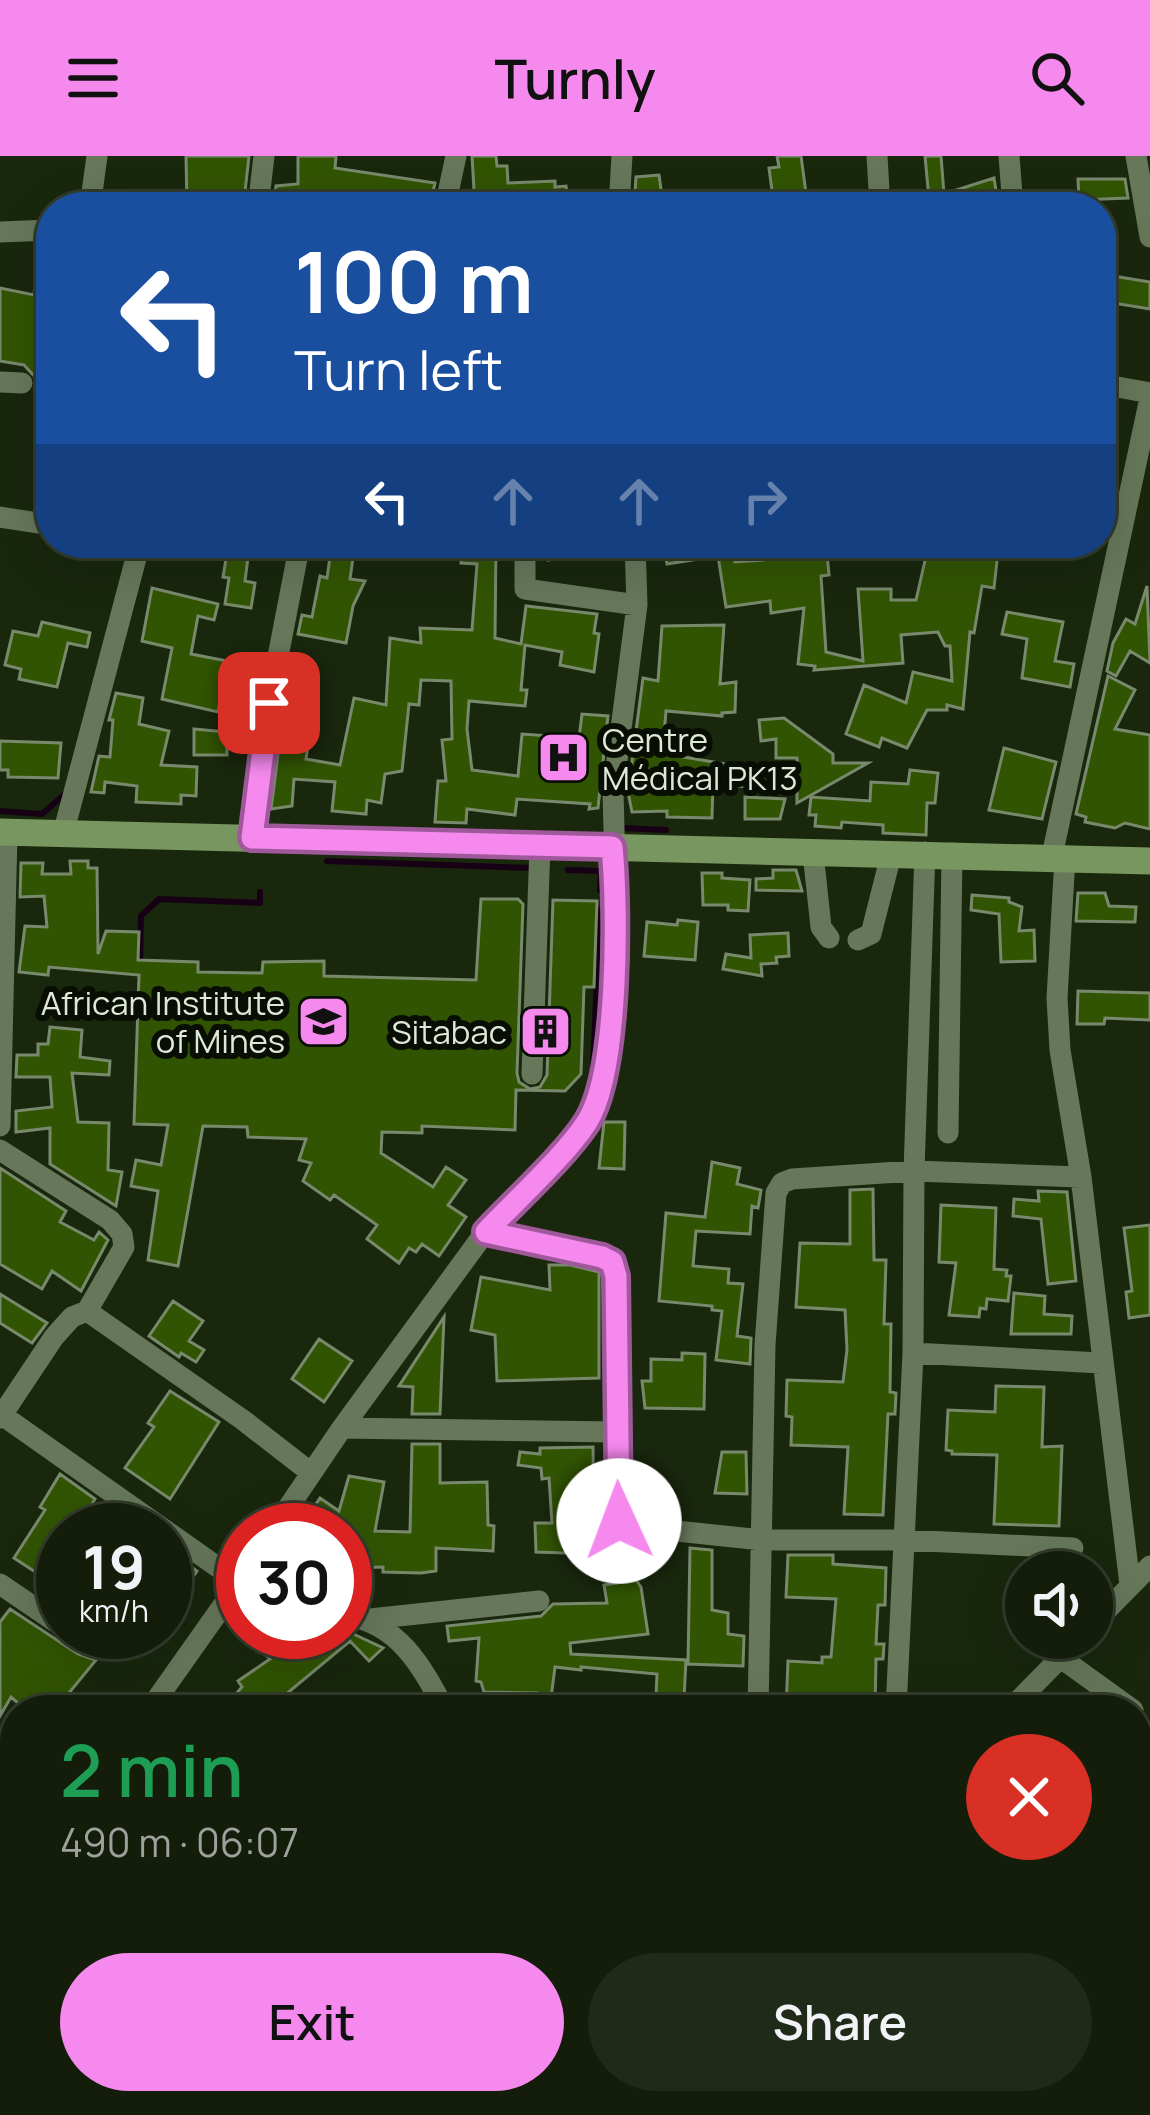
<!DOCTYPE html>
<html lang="en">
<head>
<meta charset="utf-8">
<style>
	body { margin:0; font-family:Manrope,sans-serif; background:#202a18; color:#f1f3f6; height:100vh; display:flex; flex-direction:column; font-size:45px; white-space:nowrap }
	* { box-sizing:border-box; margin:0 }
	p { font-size:39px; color:#9da29c }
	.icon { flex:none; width:66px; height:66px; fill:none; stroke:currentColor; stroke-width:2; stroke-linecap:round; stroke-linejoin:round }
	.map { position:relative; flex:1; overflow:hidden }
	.details { position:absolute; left:0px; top:1539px; width:1152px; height:420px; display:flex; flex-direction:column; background:#131d0a; border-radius:48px 48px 0 0; box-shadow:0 12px 48px #0002,0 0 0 3px #323b2b }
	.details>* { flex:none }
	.hud { position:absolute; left:36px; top:36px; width:1080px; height:366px; border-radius:48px; box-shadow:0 12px 48px #0002,0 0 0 3px #323b2b; background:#1a4fa0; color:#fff; overflow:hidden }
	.buttons { position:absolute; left:1005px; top:1395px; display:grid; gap:24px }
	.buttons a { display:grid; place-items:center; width:108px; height:108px; border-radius:50%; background:#131d0a; box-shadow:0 12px 48px #0002,0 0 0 3px #323b2b; font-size:60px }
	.speed { position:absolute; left:36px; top:1347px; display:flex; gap:24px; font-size:60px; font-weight:700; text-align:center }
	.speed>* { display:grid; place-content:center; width:156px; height:156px; border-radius:50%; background:#131d0a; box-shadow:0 12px 48px #0002,0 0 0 3px #323b2b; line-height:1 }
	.speed small { font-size:30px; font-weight:400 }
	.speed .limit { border:18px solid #d22; background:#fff; color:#111 }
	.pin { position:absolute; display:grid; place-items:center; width:102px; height:102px; color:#fff; margin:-51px; border-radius:24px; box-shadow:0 6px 18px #0006 }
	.me { position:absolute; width:132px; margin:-66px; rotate:358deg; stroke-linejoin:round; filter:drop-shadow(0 0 9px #0008) }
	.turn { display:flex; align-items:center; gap:42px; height:252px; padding:0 60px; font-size:54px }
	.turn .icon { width:156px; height:156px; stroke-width:2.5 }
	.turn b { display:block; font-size:84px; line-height:102px }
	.lanes { display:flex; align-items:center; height:114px; padding:0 60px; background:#0003; justify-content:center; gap:60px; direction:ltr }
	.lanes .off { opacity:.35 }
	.round { display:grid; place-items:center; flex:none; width:126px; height:126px; border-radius:63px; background:#202a18 }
	.summary { display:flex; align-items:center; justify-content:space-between; height:204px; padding:0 60px }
	h1 { font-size:72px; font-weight:600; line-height:90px; color:#1e9e55 }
	.action { display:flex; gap:24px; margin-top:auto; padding:24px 60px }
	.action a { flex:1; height:138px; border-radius:72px; background:#f589ee; color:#111; font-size:48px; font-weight:600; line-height:138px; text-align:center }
	.action a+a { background:#202a18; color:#f1f3f6 }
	header { display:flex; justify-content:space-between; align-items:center; height:156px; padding:0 60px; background:#f589ee; color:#111; font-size:54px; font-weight:600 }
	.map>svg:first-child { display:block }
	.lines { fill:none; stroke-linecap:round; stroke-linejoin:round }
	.stream { stroke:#170016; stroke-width:6 }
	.building { fill:#315403; stroke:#78896c; stroke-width:3 }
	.minor { stroke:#66775a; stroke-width:21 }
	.major { stroke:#78965f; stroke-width:27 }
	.route-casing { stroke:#9f599b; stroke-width:30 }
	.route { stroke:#f589ee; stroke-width:21 }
	.labels { text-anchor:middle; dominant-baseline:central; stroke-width:12; stroke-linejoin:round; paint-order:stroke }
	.poi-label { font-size:33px; fill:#dee8d8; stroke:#080e04; text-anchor:end }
</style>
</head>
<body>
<header><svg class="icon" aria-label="menu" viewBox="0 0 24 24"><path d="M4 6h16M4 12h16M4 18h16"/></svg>Turnly<svg class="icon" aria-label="search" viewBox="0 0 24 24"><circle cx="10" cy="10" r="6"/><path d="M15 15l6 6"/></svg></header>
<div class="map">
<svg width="1150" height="1959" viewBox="0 0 1150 1959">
	<rect width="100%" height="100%" fill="#19270d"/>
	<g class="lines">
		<path class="stream" d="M36,100L51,93
			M0,655L42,658L65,638
			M621,672L666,674
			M327,705L532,712
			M568,714L601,715L600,734
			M140,809L141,760L159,743L260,747V736
			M593,911L600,754"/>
	</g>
	<path class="building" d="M186,0H249L244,45H215V51H187Z
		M298,0H336L335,12L435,27L431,44L394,37V40L342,35L343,51H279L278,45H274L276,30L298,28Z
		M472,0H496L497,10H507L508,27L555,25V31L566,30L569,50L475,51Z
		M777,0H801L806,37L773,42L769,12L779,11Z
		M925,0H941L944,38L994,22L998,47L985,51H914L929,43Z
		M659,19L663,48L634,51L636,21Z
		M1078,23H1125L1128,42L1079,44Z
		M1101,118L1150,126V153L1101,145Z
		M35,127L51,129V217L45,216L43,223L36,222L24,209L0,205V132L34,139Z
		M332,387L355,388L350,423L365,425L353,450L346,487L298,478L302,459L312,461L320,420L327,422Z
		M462,387H496L495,482L521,488L526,450L597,458L594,477L599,478L594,516L560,509L562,496L525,489L521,534H527L525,550L469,545L467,573L472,614L518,620L522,578L579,582L582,558L608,560L598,652L589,653L590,648L517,643L515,659L467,653L466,667L435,666L438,625H446L442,584L452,583L451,525L421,524L419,549L409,548L402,615L385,618L381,647L367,644L366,658L332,655L335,626L294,623L292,650L271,653L285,544L306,547L305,554L313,556L306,603L340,609L354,542L386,549L390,482L421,487L420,472L472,474L477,408L461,407Z
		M546,387H605L606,396L548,404Z
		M663,387H749V396L734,398L735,406L763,404L762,387H826L829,419L821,420L826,496L863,505L858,433H891V444H916L929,387L970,397L972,387H999L994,432L982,430L974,477L970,476L963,553L947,549V554H927L907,592L882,582L879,591L846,578L864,529L906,547L913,516L952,525L950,490H945L938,476L901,479L903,507L814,514L815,510L798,508L804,452L771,457L770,445L726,451L718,400L667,408Z
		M228,391L249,394L245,425L255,427L251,452L225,448L229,422L223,421Z
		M1147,430L1150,507L1130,495L1116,520L1107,515L1113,487L1126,463L1135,468Z
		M152,432L218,448L214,464L198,460L191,498L227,505L218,556L162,543L172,492L142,485Z
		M1007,456L1063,466L1055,505L1074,508L1070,531L1022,522L1027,483L1002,478Z
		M42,466L90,477L87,491L68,487L57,531L19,523L21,513L5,509L13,475L38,480Z
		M724,469L720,528L736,526L735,556L722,557V560L666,555L663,593L659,597L756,613L753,632L713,626L712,662L667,661V655L632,656L628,636L643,522L658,525L662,470Z
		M1108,520L1135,534L1115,573L1150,579V673L1125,667L1115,672L1085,666L1086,661L1076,658Z
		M116,537L143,542L139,568L169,575L161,609L197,611L196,640L181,639V648L136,646L137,630L105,626L104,637L91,636L99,600L110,601L113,564H109Z
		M784,562L833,598V607H868L797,647V602H776V583L761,585L759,564Z
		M194,573L227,576V599H194Z
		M0,585L61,587L58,622L8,621V614H0Z
		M1004,592L1056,606L1042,663L989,654Z
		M910,614L938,617L935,647H927L926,679L883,677V669L842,666L841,672L815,670L816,659H809L811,641L870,645L871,626L908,628Z
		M745,641L785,643L780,663H745Z
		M70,705H88V712H97L98,798L106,775L139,776L138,804L198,806V816L262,817L263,806L324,805V820L476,824L481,743H518L523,748L517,917L519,926L530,933L540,931L547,919L553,744L597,745L594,831H584L581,918L565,935L516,934L515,974L422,970V977L382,976L381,997L433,1031L446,1011L466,1024L448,1049L466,1061L439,1100L422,1088L416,1096L409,1092L399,1107L367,1083L377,1069L334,1039L330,1044L303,1025L311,1007L299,1004L306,983L248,981L247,971L203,970L178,1110L148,1104L158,1035L131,1030L136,1004L161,1009L168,969L134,968L139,819L49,811L48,819L19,816L25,770L47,771L44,740L20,741L21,707H43L42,718H71Z
		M773,714H796L802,735L756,734V723L773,722Z
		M702,717H722V722L750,724L748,755L728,754V749H703Z
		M1078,737H1105L1109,750L1136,751L1135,766L1076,765Z
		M972,739L1009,742V746L1022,751L1019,775L1034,774L1035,805L1001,806L999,758L971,754Z
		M678,764L698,766L695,804L644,800L647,766L677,769Z
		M788,777L789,800L776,801L777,807L761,808L762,820L723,813L726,798L751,802L750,779Z
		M1078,835L1150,837V864L1105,862L1104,868H1077Z
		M50,871L82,874L80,901L110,905L109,919L72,917L78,966L109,967L108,1014L122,1016L116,1050L50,1008V972L16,976V955L52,951L50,921H16L17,899H38V888H48Z
		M604,966H625L624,1013L599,1012Z
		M712,1006L740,1012L737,1028L761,1034L758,1052L752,1050L750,1078L696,1075L693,1110L729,1113L728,1127L743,1128L737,1180L751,1182L750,1208L716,1204L722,1155L712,1154V1150L659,1145L666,1057L705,1061Z
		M0,1012L66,1055L60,1066L94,1084L99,1076L108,1084L81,1135L52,1115L42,1133L0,1108Z
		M873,1033L874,1104H886L884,1168H891L890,1236L896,1237L895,1258H888L883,1359L844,1358L848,1291L791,1289L792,1261L786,1260L787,1224L843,1226L847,1194L845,1154L796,1151L800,1087L850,1088V1034Z
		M1038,1035L1067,1036L1076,1125L1048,1128L1041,1063L1013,1060L1014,1043L1039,1045Z
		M941,1049L996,1052L994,1113L1007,1114L1006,1120H1011L1008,1145L987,1143L986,1153L980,1152L979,1161L949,1159L956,1107L939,1106Z
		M1150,1069V1159L1129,1162L1126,1136L1132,1135L1124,1072Z
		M549,1109H570L599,1116V1222L497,1225L495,1179L471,1174L481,1121L550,1134Z
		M1014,1137L1045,1140L1044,1158L1072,1160L1071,1178H1011Z
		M0,1138L47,1167L32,1187L0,1167Z
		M173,1145L203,1165L189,1185L204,1194L196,1206L181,1197L179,1201L149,1180Z
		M444,1161L440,1258H412L413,1231L399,1230Z
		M319,1183L352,1205L324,1246L292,1223Z
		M682,1197L705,1198L704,1253L645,1252L642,1225H651V1203L682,1204Z
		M996,1230L1044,1231L1042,1291L1062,1290L1059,1370L994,1368L997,1299L952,1298V1295L946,1294L948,1254L995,1256Z
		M170,1235L219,1266L170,1343L125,1312L154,1271L148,1267Z
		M412,1288H440V1327L487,1326L488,1369L494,1370L493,1395L436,1392V1415L421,1417L383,1416V1411L345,1412V1374H298L320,1342L339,1355L349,1320L384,1326L375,1375L410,1376Z
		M593,1291L594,1363L567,1366L565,1397L536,1396L535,1367H552L549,1322L542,1323L541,1312L518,1309L520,1296L540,1298V1292Z
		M722,1296H746L747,1338L715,1337Z
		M60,1318L95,1343L76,1374L63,1366V1403L49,1425L14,1402L45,1354L40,1351Z
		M165,1392L197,1415L180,1440L165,1431Z
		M690,1392L712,1394V1454L728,1457V1478L744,1480L743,1510L688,1508Z
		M788,1399H833V1408L886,1412L885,1449H878L876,1488H884L883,1503H876L875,1554H786L788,1505L822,1507V1501H831L836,1443L786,1441Z
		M636,1424L641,1431L648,1478L570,1487L571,1498L686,1504L684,1542L656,1541L657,1518L581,1511V1514L555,1511L550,1550L535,1547L537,1537L484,1536L481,1526L476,1525L479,1482L449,1485L447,1470L541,1460L553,1448L607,1447L604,1429Z
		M10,1453L78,1498L96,1504L55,1554H26L11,1541L0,1560V1466Z
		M347,1475L383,1492L369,1505L350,1485L267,1554H240L229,1546L242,1531L238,1525L270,1503L264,1497L283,1476Z
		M0,1823L15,1833V1899L0,1888Z
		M15,1910V1944H90L86,1959H30L0,1936Z
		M158,1944H233L222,1959H148Z
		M509,1944H581L572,1959H499L512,1949Z
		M785,1944H851L865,1959H806L801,1953L794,1959H768Z
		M886,1944H940L950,1959H897Z
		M1073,1944H1150V1959H1053Z"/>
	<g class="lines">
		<path class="minor" d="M877,0L880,51
			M1009,0L1013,51
			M1136,0L1150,81
			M90,51L97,0
			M258,51L264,0
			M445,51L456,0
			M619,51L622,0
			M0,76L51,74
			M0,226L22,227
			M1101,228L1150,237
			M0,361L51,369
			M525,387V433L637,449
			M880,387V393
			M63,678L140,387
			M252,681L269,547L300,387
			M813,697L821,771L829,782
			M1052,700L1150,242
			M1065,701L1057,842L1060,894L1081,1021L1130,1429
			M858,784L871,778L891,699
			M532,918L540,689
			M0,970L7,677
			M948,977L952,697
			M0,994L110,1064L122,1078L124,1091L87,1155L72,1161L54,1181L0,1262
			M486,1075L602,1101L612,1106L616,1120L619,1365L629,1370L762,1384H904L1073,1392
			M87,1155L243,1264L310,1316
			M913,1197L1101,1207
			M2,1259L165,1374
			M342,1272L616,1276
			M165,1374L243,1429
			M273,1374L342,1272L486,1075L588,965L604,924L616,750L613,635L637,449L635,387
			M0,1428L63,1471
			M345,1459C399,1468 421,1509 445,1554
			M370,1463L539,1445
			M1092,1469L1150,1410
			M71,1476L86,1486
			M1061,1502L1133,1554
			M149,1554L243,1421
			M758,1554L765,1189L776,1037L782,1027L792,1023L914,1015L1081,1021
			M896,1554L913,1197L914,1015L925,696
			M1009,1554L1080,1482
			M0,1662L15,1673
			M0,1774L15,1750
			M1137,1909L1150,1920
			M396,1944L418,1959
			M1027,1944L1031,1959
			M101,1959L111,1944
			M343,1959L359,1944
			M587,1959L602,1944"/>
		<path class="major" d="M0,676L1150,705"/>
	</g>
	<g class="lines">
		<defs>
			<path id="route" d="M269,547L252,682L612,691C618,752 619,916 587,966C565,1000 515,1045 486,1076L602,1101L612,1106L616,1120L619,1365"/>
		</defs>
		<use href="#route" class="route-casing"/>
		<use href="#route" class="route"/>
	</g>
	<defs>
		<symbol id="hospital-square" viewBox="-11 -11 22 22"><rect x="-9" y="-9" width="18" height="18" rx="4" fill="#f589ee" stroke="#080e04"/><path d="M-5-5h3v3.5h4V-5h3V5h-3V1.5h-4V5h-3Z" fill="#111"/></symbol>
		<symbol id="school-square" viewBox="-11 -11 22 22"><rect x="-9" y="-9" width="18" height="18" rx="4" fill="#f589ee" stroke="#080e04"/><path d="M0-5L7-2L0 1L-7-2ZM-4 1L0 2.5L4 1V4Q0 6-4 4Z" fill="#111"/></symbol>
		<symbol id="building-square" viewBox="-11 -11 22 22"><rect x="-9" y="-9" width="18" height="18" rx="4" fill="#f589ee" stroke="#080e04"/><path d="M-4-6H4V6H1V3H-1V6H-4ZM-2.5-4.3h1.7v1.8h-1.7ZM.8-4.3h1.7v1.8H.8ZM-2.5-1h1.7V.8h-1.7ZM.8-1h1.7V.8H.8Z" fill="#111"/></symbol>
	</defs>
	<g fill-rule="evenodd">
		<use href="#hospital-square" x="534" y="572" width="59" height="59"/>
		<use href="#school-square" x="294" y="836" width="59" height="59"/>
		<use href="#building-square" x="516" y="846" width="59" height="59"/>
	</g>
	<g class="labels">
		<g class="poi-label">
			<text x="602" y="583" text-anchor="start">Centre<tspan x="602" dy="38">Médical PK13</tspan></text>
			<text x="285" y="846">African Institute<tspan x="285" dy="38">of Mines</tspan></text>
			<text x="507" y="875">Sitabac</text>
		</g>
	</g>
</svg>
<div class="buttons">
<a><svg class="icon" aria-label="sound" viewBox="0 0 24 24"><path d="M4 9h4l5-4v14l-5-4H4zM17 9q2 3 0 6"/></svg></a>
</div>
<div class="speed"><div>19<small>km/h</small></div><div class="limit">30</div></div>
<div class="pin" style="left:269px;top:547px;background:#d93025"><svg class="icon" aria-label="arrive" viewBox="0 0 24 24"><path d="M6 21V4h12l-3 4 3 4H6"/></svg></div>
<svg class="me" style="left:619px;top:1365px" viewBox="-20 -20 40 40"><circle r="19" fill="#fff"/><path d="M0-13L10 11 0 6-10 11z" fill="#f589ee"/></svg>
<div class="hud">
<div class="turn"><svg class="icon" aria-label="left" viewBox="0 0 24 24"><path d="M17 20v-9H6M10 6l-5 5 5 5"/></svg><div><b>100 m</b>Turn left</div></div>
<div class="lanes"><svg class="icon" aria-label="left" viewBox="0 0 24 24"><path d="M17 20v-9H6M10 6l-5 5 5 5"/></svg><svg class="icon off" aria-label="ahead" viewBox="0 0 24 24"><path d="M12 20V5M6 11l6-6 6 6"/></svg><svg class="icon off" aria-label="ahead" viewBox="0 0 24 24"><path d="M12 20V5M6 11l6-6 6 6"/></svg><svg class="icon off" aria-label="right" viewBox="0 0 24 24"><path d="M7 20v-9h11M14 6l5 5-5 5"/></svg></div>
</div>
<section class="details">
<div class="summary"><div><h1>2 min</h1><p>490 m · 06:07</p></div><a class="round" style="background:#d93025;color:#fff"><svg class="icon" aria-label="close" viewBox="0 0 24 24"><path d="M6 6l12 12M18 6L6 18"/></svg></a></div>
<div class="action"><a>Exit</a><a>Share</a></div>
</section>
</div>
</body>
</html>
